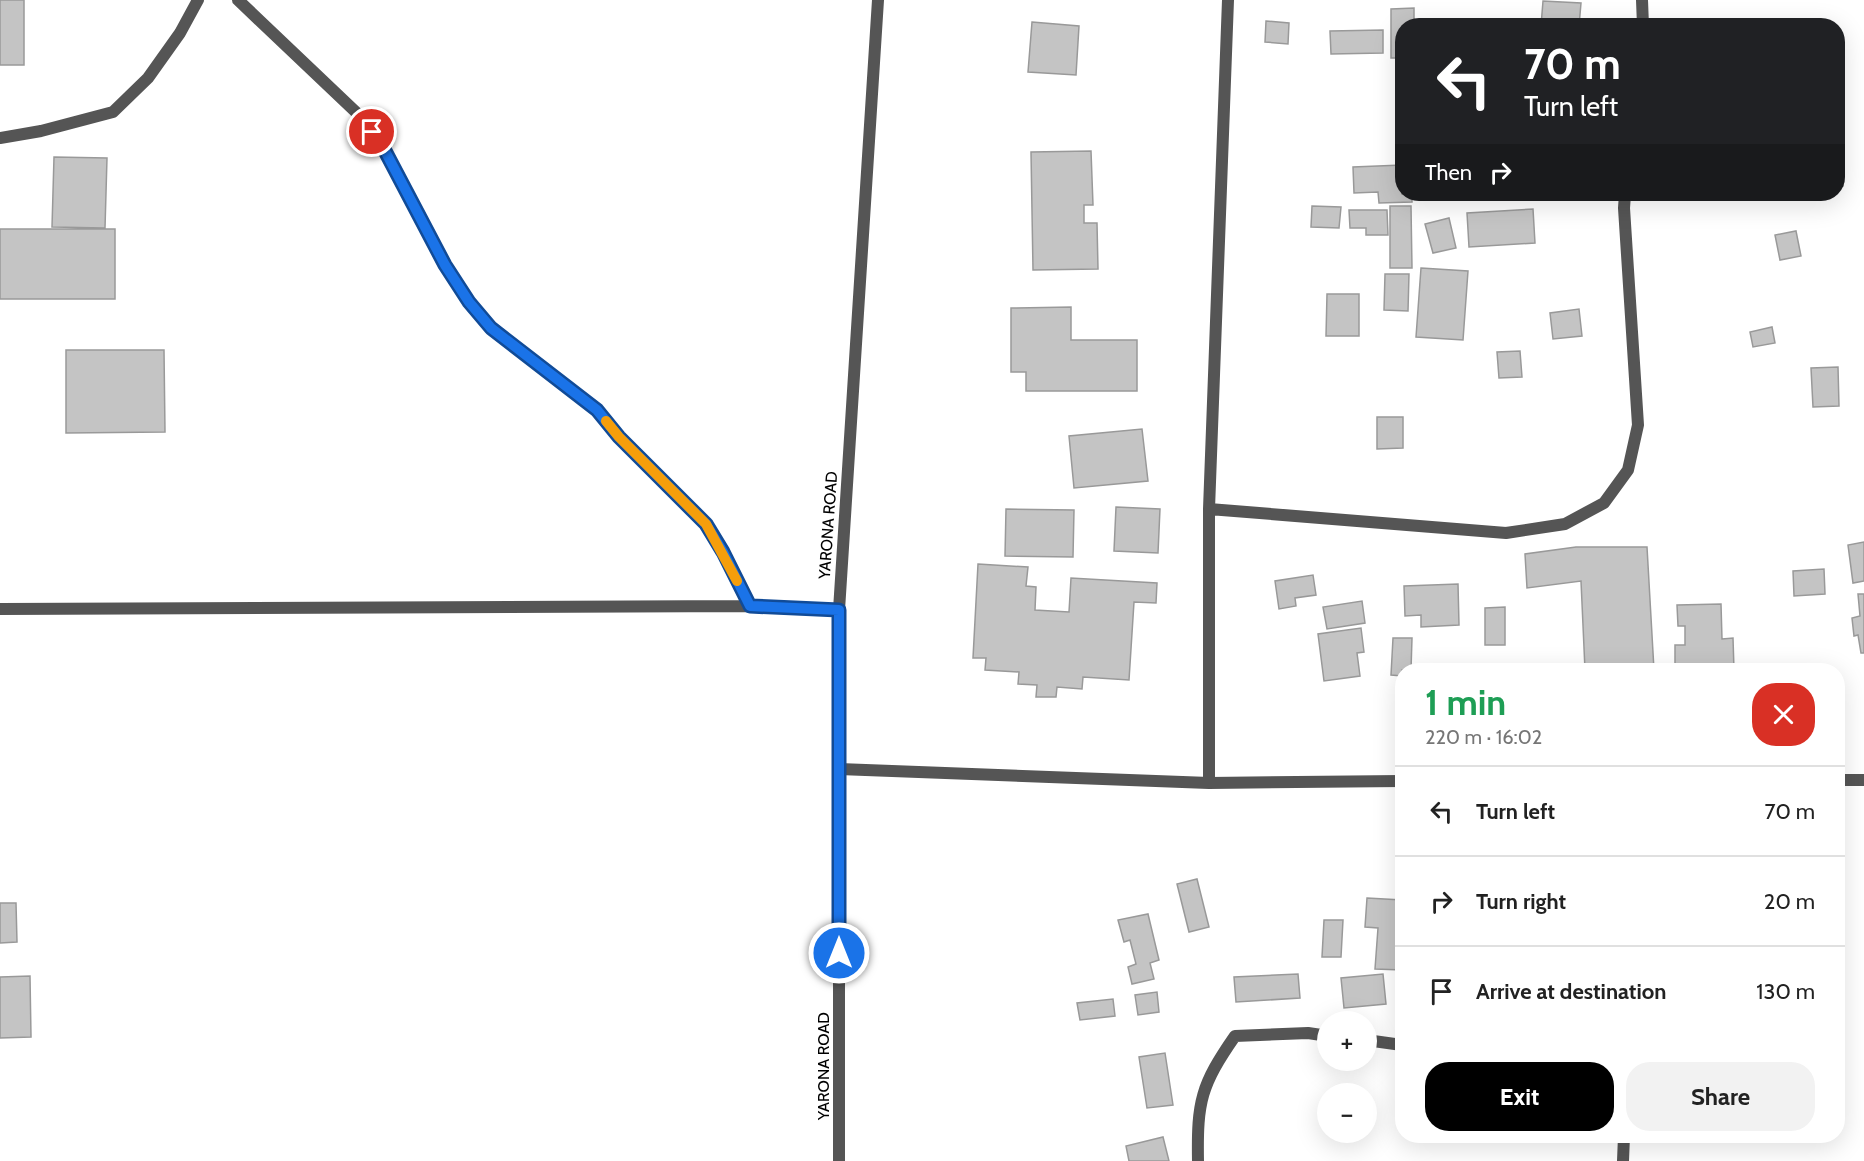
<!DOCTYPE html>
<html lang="en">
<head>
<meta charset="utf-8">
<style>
	body { margin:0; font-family:Cabin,sans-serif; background:#f2f2f2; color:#222; height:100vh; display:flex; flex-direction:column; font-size:22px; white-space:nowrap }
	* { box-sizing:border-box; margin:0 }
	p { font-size:20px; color:#767676 }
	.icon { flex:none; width:33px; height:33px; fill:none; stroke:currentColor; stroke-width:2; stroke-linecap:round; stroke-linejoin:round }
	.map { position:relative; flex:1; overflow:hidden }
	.sheet { position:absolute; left:1395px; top:663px; width:450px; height:480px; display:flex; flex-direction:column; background:#fff; border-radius:24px; box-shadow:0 6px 24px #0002 }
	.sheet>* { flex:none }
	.guide { position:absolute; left:1395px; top:18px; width:450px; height:183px; border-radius:24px; box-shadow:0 6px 24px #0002; background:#202124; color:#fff; overflow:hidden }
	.controls { position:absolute; left:1317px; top:1011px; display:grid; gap:12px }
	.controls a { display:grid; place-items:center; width:60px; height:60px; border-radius:50%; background:#fff; box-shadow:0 6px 24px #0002; font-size:30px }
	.pin { position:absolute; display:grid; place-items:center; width:51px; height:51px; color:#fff; margin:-26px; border:3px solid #fff; border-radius:50%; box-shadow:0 2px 6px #0007 }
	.me { position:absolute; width:66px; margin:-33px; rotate:0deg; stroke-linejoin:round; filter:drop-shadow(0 0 4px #0008) }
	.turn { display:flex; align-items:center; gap:21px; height:126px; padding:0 30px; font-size:27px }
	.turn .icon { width:78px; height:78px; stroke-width:2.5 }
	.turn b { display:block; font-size:42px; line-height:51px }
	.then { display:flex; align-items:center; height:57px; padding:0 30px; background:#0003; gap:12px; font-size:22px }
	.round { display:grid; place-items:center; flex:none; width:63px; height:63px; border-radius:24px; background:#f2f2f2 }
	.overview { display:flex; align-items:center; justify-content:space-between; height:102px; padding:0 30px }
	h1 { font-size:36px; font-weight:800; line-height:45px; color:#1e9e55 }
	.cta { display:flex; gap:12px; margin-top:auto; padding:12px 30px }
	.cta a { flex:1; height:69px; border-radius:24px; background:#000; color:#fff; font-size:24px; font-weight:800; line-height:69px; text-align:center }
	.cta a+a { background:#f2f2f2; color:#222 }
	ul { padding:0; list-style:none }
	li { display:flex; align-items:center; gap:18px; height:90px; padding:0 30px; border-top:2px solid #e0e0e0 }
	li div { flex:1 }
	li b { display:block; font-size:22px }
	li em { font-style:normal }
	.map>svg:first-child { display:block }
	.building { fill:#c4c4c4; stroke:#999; stroke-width:1.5 }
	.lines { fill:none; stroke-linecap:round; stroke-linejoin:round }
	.street { stroke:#555; stroke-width:12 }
	.route-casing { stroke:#114b97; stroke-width:15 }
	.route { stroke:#1a73e8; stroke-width:10 }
	.slow { stroke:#f59e0b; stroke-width:10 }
	.labels { text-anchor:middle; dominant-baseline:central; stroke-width:4.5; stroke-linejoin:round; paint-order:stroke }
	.street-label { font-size:16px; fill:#000; stroke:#fff }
</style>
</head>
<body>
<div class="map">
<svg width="1864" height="1161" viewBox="0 0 1864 1161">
	<rect width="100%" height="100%" fill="#fff"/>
	<path class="building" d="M0,0H24V65H0Z
		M1543,1L1581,3L1579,26H1541Z
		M1414,8V26H1402V58H1391V9Z
		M1266,21L1289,23L1288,44L1265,42Z
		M1032,22L1079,26L1076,75L1028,72Z
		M1383,30V53L1331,54L1330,31Z
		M1091,151L1093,205H1084V223H1097L1098,269L1033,270L1031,152Z
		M54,157L107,158L105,228L52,227Z
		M1838,161L1843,186L1838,187Z
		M1402,165V194H1412V202L1379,203L1378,192L1354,193L1353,167Z
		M1312,206L1341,207L1339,228L1311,227Z
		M1390,206H1411L1412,268H1390Z
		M1533,209L1535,243L1469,247L1467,213Z
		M1349,210H1387L1388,235H1366V228H1350Z
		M1449,218L1456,248L1433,253L1425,224Z
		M0,229H115V299H0Z
		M1796,231L1801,256L1780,260L1775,235Z
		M1421,268L1468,271L1463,340L1416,337Z
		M1385,274H1409L1408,311L1384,310Z
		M1327,294H1359V336H1326Z
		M1071,307V340H1137V391H1026V372H1011V308Z
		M1579,309L1582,336L1553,339L1550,313Z
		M1772,327L1775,343L1753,347L1750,332Z
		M66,350H164L165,432L66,433Z
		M1520,351L1522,377L1499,378L1497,352Z
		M1838,367L1839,406L1813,407L1811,368Z
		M1377,417H1403V448L1377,449Z
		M1142,429L1148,481L1074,488L1069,436Z
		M1116,507L1160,509L1158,553L1114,551Z
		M1006,509L1074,510L1073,557L1005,556Z
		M1864,542V581L1853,583L1848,545Z
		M1576,547H1647L1654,670H1585L1581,581L1527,588L1525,554Z
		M978,564L1028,567L1026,586L1036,587L1035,610L1069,612L1071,578L1157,583L1156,603L1134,602L1129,680L1083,677L1082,689L1057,687L1056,697H1036L1037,685L1018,684L1019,672L985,670L986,658H973Z
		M1824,569L1825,594L1794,596L1793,571Z
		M1313,575L1316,595L1295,598L1296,606L1279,609L1275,581Z
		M1458,584L1459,625L1421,627V615L1405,616L1404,586Z
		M1858,594H1864V653H1861L1858,635L1854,636L1852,618L1860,616Z
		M1362,601L1365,623L1327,629L1323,607Z
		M1721,604L1722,639L1733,638L1734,670H1675V645H1685V626H1678L1677,605Z
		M1505,607V645H1485V608Z
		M1361,628L1364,652L1357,653L1360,676L1324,681L1318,634Z
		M1393,638H1412L1411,670H1402V676L1391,675Z
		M1197,879L1209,927L1189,932L1177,884Z
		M1367,898L1402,900V970L1375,969L1378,928L1365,927Z
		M0,903H16L17,942L0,943Z
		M1148,914L1159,960L1150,963L1154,979L1132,984L1128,967L1136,964L1130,940L1124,942L1118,920Z
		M1324,920H1343L1341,957H1322Z
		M1298,974L1300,998L1236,1002L1234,977Z
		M1383,974L1386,1004L1344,1008L1341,978Z
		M30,976L31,1037L0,1038V977Z
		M1157,992L1159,1012L1138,1015L1135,995Z
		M1113,999L1115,1016L1080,1020L1077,1003Z
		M1165,1053L1173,1105L1147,1108L1139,1057Z
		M1163,1137L1169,1161H1129L1126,1146Z"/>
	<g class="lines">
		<path class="street" d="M238,0L359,115L384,149L445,265L469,302L491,328L597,410L619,437L706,524L723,552L749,606
			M1642,0L1643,26
			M0,138L41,131L113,112L148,78L180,33L198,0
			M1209,509L1506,533L1565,524L1604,503L1628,470L1638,425L1624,208L1625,194
			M0,609L749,606L839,610
			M839,769L1209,783L1402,781
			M1838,780H1864
			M1209,783V509L1228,0
			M1366,1040L1402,1045
			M839,1161V610L878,0
			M1198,1161C1197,1101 1201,1085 1235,1036L1308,1033L1328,1036
			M1623,1161L1624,1136"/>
	</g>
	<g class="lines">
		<defs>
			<path id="route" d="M372,132L384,149L445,265L469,302L491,328L597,410L619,437L706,524L723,552L750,606L839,610V953"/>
		</defs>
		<use href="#route" class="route-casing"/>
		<use href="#route" class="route"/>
		<path class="slow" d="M606,421L619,437L706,524L737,581"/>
	</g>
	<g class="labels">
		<g class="street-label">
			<text transform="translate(828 525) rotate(-86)">YARONA ROAD</text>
			<text transform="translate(823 1066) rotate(-90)">YARONA ROAD</text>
		</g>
	</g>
</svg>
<div class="controls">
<a>+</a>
<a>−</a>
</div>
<div class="pin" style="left:372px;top:132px;background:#d93025"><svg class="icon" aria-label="arrive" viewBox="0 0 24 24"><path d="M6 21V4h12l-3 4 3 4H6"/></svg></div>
<svg class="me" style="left:839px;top:953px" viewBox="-20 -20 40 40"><circle r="17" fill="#1a73e8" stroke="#fff" stroke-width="3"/><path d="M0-11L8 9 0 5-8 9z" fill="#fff"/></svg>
<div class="guide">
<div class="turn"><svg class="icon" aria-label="left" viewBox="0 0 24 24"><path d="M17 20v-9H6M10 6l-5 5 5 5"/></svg><div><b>70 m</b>Turn left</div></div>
<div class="then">Then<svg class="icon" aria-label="right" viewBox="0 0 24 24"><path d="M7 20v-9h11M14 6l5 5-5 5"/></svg></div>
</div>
<section class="sheet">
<div class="overview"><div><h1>1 min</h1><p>220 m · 16:02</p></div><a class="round" style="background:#d93025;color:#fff"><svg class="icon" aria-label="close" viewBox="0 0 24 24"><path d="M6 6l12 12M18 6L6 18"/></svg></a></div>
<ul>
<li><svg class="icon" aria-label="left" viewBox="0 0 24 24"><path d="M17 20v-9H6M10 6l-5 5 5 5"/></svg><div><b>Turn left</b></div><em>70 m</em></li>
<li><svg class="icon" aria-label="right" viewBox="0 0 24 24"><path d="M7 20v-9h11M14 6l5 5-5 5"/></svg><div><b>Turn right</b></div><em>20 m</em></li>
<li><svg class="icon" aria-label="arrive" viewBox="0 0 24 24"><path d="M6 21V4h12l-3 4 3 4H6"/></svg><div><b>Arrive at destination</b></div><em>130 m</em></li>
</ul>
<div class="cta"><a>Exit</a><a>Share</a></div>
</section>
</div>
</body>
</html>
